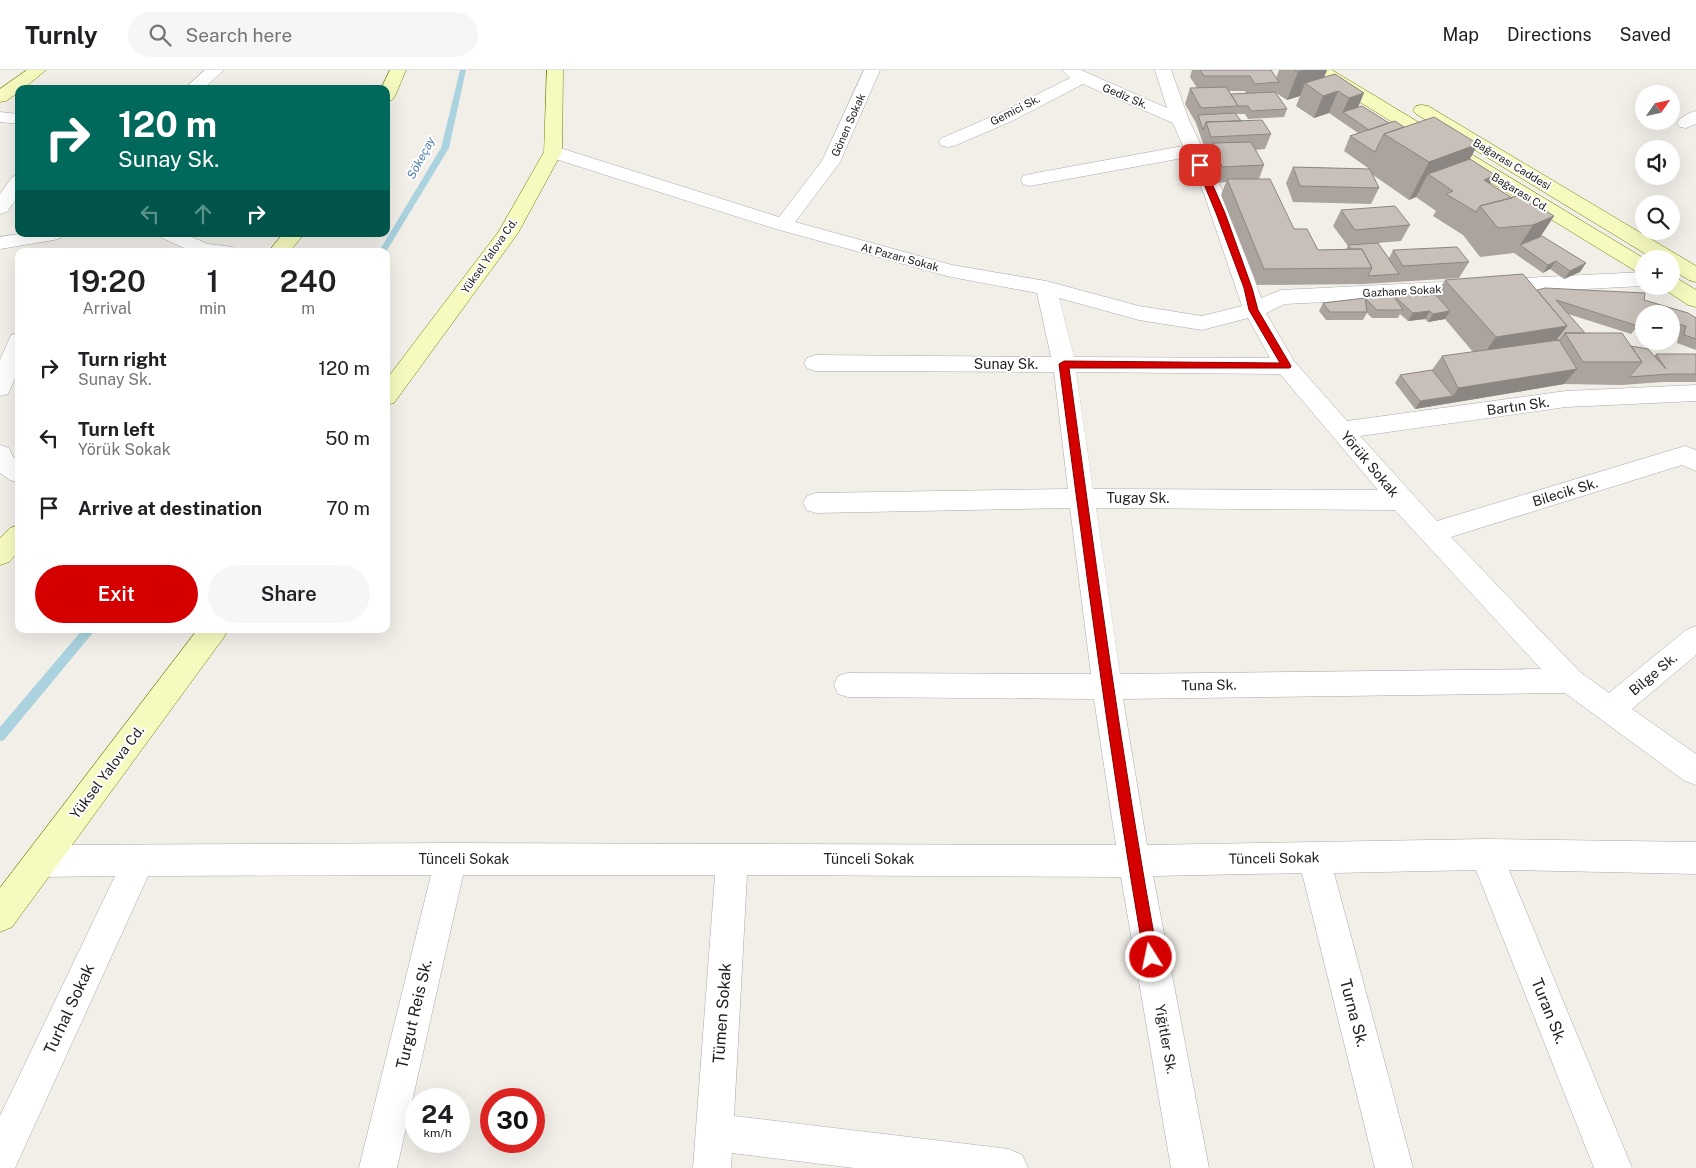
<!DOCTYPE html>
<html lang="en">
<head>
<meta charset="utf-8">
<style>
	body { margin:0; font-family:"Public Sans",sans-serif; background:#f6f6f6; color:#202124; height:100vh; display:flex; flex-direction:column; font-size:19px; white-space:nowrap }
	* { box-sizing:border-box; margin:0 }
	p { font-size:16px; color:#757577 }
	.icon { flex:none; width:28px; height:28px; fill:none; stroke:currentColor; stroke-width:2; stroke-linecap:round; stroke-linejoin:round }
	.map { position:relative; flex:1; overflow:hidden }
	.side { position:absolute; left:15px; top:178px; width:375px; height:385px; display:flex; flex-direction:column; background:#fff; border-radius:10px; box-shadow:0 5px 20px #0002 }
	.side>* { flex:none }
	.hud { position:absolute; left:15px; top:15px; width:375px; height:152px; border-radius:10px; box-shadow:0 5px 20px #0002; background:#00695c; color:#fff; overflow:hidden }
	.needle { width:32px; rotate:56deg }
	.tools { position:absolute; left:1635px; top:15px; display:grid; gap:10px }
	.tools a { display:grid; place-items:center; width:45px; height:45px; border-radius:50%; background:#fff; box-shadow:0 5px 20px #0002; font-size:25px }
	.speed { position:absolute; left:405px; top:1018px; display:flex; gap:10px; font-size:25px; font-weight:700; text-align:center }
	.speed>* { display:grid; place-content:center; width:65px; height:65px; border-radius:50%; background:#fff; box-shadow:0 5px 20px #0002; line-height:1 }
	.speed small { font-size:12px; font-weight:400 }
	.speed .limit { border:8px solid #d22; background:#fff; color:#111 }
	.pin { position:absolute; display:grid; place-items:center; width:42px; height:42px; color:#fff; margin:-21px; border-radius:10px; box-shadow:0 2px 8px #0006 }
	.me { position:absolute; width:55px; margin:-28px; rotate:350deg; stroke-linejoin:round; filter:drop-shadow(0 0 4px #0008) }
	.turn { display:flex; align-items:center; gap:18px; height:105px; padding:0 20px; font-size:22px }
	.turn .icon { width:65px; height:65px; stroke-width:2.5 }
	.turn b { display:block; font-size:35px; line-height:42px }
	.lanes { display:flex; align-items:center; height:48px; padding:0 20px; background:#0003; justify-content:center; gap:25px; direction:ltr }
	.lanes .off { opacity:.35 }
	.eta { display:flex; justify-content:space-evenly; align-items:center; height:85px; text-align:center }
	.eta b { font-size:30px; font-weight:600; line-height:35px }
	.action { display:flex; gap:10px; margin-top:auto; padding:10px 20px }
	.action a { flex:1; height:58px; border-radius:30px; background:#d40000; color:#fff; font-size:20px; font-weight:600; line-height:58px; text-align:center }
	.action a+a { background:#f6f6f6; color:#202124 }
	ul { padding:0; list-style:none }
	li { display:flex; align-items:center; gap:15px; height:70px; padding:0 20px }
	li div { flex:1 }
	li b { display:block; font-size:19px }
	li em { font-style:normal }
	header { display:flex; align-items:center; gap:30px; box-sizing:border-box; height:70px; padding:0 25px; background:#fff; border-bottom:1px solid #e0e0e0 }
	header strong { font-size:24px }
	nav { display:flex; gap:28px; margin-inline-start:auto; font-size:18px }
	.search { width:350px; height:45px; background:#f6f6f6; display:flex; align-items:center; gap:12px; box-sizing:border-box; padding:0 18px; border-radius:28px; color:#757577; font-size:19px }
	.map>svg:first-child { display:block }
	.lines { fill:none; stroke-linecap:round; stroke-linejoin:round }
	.stream { fill:#aad3df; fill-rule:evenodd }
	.street-casing { stroke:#a9a9a9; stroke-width:1 }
	.secondary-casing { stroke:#707d05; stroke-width:1 }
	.street { fill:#fff; fill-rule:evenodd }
	.secondary { fill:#f7fabf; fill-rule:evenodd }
	.wall { fill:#aba49e; fill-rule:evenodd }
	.shaded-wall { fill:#8b8681 }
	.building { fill:#c7bfb8; stroke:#8b8681 }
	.route { fill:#d40000; stroke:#8a0000 }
	.labels { text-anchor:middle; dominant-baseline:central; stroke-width:4; stroke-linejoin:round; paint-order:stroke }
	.far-street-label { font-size:11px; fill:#222; stroke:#fff }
	.far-water-label { font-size:12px; font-style:italic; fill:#4a7aab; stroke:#fff }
	.street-label { font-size:14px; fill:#222; stroke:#fff }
	.near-street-label { font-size:16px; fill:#222; stroke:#fff }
</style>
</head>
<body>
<header>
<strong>Turnly</strong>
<div class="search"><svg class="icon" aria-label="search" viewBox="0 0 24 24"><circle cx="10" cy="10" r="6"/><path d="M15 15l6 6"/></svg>Search here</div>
<nav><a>Map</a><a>Directions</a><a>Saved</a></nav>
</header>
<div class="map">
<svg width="1696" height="1098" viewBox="0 0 1696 1098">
	<rect width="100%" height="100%" fill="#f2efe9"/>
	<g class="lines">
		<path class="stream" d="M460,0H466L449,78L386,182L379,181L441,78Z
			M83,559H96L4,670L0,671V657Z"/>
		<defs>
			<path id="street" d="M205,0H224L203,19H184Z
				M864,0H880L840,92L795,152L952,195L1046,211L1139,236L1202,246L1242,236L1204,124L1188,87L1030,116L1023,114L1021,110L1023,106L1030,104L1183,76L1173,53L1083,14L1012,51L954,76L948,77L942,76L939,72L942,68L1000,43L1070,8L1062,0H1081L1167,38L1155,0H1171L1189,50L1224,124L1261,228L1281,220L1644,202V216L1285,234L1266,243L1294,291L1347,351L1566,321L1696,315V331L1566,337L1360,366L1437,451L1685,376L1696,380V401L1682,395L1451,467L1580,602L1609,623L1686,560L1696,556V585L1632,639L1696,684V715L1685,711L1565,623L1123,629L1147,775L1486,769L1696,772V804L1509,800L1632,1098H1594L1476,800L1334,803L1413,1098H1375L1302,803L1153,806L1209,1098H1171L1121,807L747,805L734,1046L1009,1079L1022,1085L1028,1098H854L732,1083L731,1098H693L715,805H463L397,1098H359L431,805L148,806L15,1098H0V1046L115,806L41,807L30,802L25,791L30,780L41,775L451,773L1116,775L1094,629L848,627L838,624L834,615L838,606L848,603L1091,604L1070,438L816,443L807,440L803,433L807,426L816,423L1068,419L1054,302L815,301L807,298L804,293L807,288L815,285L1051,287L1037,223L951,207L776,159L546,86L544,82L546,78L553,76L560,78L779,147L822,91ZM1059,228L1139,250L1202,260L1248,248L1270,288L1074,287ZM1076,302L1280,304L1378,420L1093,419ZM1096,438L1395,440L1541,599L1120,604Z
				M1696,41V54L1686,58L1680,57L1677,53C1682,46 1688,43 1696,41Z
				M0,42L19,44V54L0,52Z
				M19,105V125L7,142L0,144V124L12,107Z
				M19,164H64L61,168L54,170L0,179V167Z
				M159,164H185L208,174L233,177L236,181H191L162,168Z
				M19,263V299L8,324L0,326V290L11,265Z
				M0,375L9,378L13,387L19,391V413L10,410L0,403Z"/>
			<path id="secondary" d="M27,0H46L23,19H19V22L6,31L0,32V19Z
				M390,0H406L395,26L392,30L386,31V19H381Z
				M547,0H563L562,82L518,163L394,333L386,335V310L499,161L544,82Z
				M1312,0H1332L1645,189L1644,203L1637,202L1314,4Z
				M1422,35L1428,36L1696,196V212L1689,210L1671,199V189H1654L1416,44L1413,40L1416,36Z
				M283,164H304L290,181H269Z
				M1671,207L1678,209L1696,220V237L1688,235L1664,219L1662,216H1671Z
				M19,455V482L9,492L0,495V468L10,458Z
				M198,559H228L224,567L12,857L0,862V818Z"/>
		</defs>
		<use href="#street" class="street-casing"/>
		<use href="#secondary" class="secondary-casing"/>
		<use href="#street" class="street"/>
		<use href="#secondary" class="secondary"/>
	</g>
	<path class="wall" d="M1192,0H1271L1276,8L1279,0H1327L1324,7L1335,4L1358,37L1389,53L1478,74L1470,89L1495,105L1490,114L1512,128L1554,146L1540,167L1580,202L1564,209L1550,199L1543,203L1514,183L1480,187L1463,165L1433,146L1436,141L1416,127L1409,130L1373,105L1379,118L1371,134L1293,132L1286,113L1293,97L1368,99V98L1344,81L1350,66L1358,63L1329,43L1314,48L1296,36L1300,26L1287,30L1276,23L1287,39L1284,47L1248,49L1245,44H1236L1241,51L1271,64L1265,79L1255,80L1264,95L1259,109L1294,159L1318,180L1346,179L1348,176L1333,156L1341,140L1410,155L1401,171L1378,173L1389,188L1393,180L1469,192L1459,208L1364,214L1257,215L1221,125L1226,112L1216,113L1208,89L1210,82H1206L1196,53L1185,34L1190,18H1197L1190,7ZM1229,21H1245L1246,23L1231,24Z
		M1445,210L1537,220L1644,230L1696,248V280L1677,273L1679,264L1671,262V244H1644V254L1639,252L1638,256L1631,264L1568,244L1585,263L1631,276L1654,286L1656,284H1696V312H1663L1622,315L1564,314L1415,339L1395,313L1400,305L1432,300L1442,286L1473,282L1445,249L1428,252L1425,249L1408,251L1400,244L1398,248H1372L1367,243L1363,250H1326L1319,241L1323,233L1365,228L1424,226L1436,225Z"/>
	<path class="shaded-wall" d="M1304,0H1327L1319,20L1305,13L1300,26L1287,30L1298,2Z
		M1338,21L1329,43L1314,48L1323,26Z
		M1364,23L1355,45L1343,42L1339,50L1349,28Z
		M1478,74L1457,112L1428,104L1416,127L1409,130L1429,92Z
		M1495,105L1482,128L1484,110Z
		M1554,146L1535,175H1520L1533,155Z
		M1556,191L1550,199L1543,203L1548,195Z
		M1586,193L1580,202L1564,209L1570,201Z
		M1430,241L1425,249L1408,251L1413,243Z
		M1450,241L1445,249L1428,252L1433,244Z
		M1567,256L1550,278L1480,289L1496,267Z
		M1577,299L1564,314L1415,339L1420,331L1453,326L1458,318Z"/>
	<path class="building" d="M1200,0H1271L1279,12L1255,14L1250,6H1204Z
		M1294,0H1304L1298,2Z
		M1335,4L1364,23L1349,28L1338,21L1323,26L1305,13Z
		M1226,17L1238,36L1201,38L1190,18Z
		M1275,22L1287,39L1251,41L1248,36H1238L1231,24Z
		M1362,36L1389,53L1369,60L1343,42Z
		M1235,43L1241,51L1206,52L1203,60L1198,45Z
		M1434,47L1478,74L1429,92L1384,64Z
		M1262,50L1271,64L1211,67L1206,52Z
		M1395,51L1404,57L1384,64L1375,82L1350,66Z
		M1251,72L1264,95L1222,97L1213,73Z
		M1470,89L1495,105L1484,110L1512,128L1480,136L1476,142L1446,124L1453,121L1428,104Z
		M1293,97L1370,99L1379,118L1300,116Z
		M1227,109H1270L1294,159H1307L1318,180L1362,179L1372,198L1264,199Z
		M1521,125L1554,146L1533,155L1498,158L1480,136Z
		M1395,136L1410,155L1355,160L1341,140Z
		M1542,166L1586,193L1570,201L1556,191L1548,195L1520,175Z
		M1378,173L1399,204L1368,206L1372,198L1362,179H1351L1348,175Z
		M1457,177L1469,192L1403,196L1393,180Z
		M1523,204L1567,256L1496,267L1445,210Z
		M1545,218L1645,223L1644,230L1688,243L1696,248V269L1684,265L1686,256L1671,252V244H1645L1641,243L1638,256L1556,230L1585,263H1565L1560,270H1556L1567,256L1537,220Z
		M1413,222L1424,226L1436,225L1450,241L1433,244L1430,241L1413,243L1393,225Z
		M1393,225L1403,240H1377L1365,228L1367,242H1330L1323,233L1365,228Z
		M1565,263H1622L1642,292H1583Z
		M1559,270L1577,299L1458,318L1442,286Z
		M1631,276L1648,279L1666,299L1656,284H1696V304H1670L1629,307L1642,292Z
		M1432,300L1453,326L1420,331L1400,305Z"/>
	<path class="route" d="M1198,93L1204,95L1225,143L1252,218L1258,240L1291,296L1290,298H1069C1096,494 1122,691 1158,887L1156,892L1151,894L1146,892L1144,887C1110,690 1085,492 1059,294L1064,291L1280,293L1249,240L1244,218L1216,143L1196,95Z"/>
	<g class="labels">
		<g class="far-street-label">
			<text transform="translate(1125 26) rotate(23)">Gediz Sk.</text>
			<text transform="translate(1015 40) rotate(-27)">Gemici Sk.</text>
			<text transform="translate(848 55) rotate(-66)">Gönen Sokak</text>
			<text transform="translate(1512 94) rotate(31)">Bağarası Caddesi</text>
			<text transform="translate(1520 122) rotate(31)">Bağarası Cd.</text>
			<text transform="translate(489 186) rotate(-55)">Yüksel Yalova Cd.</text>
			<text transform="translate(900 187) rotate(15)">At Pazarı Sokak</text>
			<text transform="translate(1402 221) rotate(-3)">Gazhane Sokak</text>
		</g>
		<g class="far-water-label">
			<text transform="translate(421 88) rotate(-62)">Sökeçay</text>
		</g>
		<g class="street-label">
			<text x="1006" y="294">Sunay Sk.</text>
			<text transform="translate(1518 336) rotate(-8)">Bartın Sk.</text>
			<text transform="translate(1370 394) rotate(50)">Yörük Sokak</text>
			<text transform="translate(1565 422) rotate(-17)">Bilecik Sk.</text>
			<text x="1138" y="428">Tugay Sk.</text>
			<text transform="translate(1653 604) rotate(-40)">Bilge Sk.</text>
			<text transform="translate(1209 615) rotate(-1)">Tuna Sk.</text>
			<text transform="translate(107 702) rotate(-53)">Yüksel Yalova Cd.</text>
			<text transform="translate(1274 788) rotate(-1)">Tünceli Sokak</text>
			<text x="464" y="789">Tünceli Sokak</text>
			<text x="869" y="789">Tünceli Sokak</text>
			<text transform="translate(1166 969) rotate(80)">Yiğitler Sk.</text>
		</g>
		<g class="near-street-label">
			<text transform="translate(69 939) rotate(-65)">Turhal Sokak</text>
			<text transform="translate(1549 941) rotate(68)">Turan Sk.</text>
			<text transform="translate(722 943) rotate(-86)">Tümen Sokak</text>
			<text transform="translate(1354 943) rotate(75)">Turna Sk.</text>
			<text transform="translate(414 944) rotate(-77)">Turgut Reis Sk.</text>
		</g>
	</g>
</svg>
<div class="tools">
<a><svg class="needle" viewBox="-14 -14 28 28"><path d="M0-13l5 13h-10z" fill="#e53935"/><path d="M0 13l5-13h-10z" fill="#757577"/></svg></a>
<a><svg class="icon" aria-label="sound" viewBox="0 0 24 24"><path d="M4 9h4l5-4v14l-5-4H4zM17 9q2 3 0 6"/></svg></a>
<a><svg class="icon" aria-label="search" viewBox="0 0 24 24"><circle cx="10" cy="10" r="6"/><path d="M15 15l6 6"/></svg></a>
<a>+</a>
<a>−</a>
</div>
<div class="speed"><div>24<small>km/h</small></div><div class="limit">30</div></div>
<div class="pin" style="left:1200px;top:95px;background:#d93025"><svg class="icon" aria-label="arrive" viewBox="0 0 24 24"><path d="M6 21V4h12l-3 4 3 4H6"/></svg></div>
<svg class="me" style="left:1151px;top:887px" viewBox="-20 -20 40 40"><circle r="17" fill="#d40000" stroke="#fff" stroke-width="3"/><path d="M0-11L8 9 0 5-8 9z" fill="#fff"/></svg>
<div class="hud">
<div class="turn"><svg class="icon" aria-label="right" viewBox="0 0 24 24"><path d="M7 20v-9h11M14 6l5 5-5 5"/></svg><div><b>120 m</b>Sunay Sk.</div></div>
<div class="lanes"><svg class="icon off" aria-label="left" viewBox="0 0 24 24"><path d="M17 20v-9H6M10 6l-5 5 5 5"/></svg><svg class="icon off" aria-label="ahead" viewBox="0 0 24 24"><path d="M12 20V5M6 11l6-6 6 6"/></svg><svg class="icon" aria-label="right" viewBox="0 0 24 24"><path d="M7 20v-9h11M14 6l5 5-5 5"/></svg></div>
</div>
<section class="side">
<div class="eta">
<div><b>19:20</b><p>Arrival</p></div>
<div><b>1</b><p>min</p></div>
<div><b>240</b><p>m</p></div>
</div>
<ul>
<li><svg class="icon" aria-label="right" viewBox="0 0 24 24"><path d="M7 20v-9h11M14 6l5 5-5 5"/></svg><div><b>Turn right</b><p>Sunay Sk.</p></div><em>120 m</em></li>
<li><svg class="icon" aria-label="left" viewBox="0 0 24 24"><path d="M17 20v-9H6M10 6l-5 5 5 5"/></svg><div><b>Turn left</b><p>Yörük Sokak</p></div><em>50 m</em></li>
<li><svg class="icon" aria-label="arrive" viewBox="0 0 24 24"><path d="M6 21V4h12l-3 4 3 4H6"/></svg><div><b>Arrive at destination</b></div><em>70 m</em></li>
</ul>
<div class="action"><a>Exit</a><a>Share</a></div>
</section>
</div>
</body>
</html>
